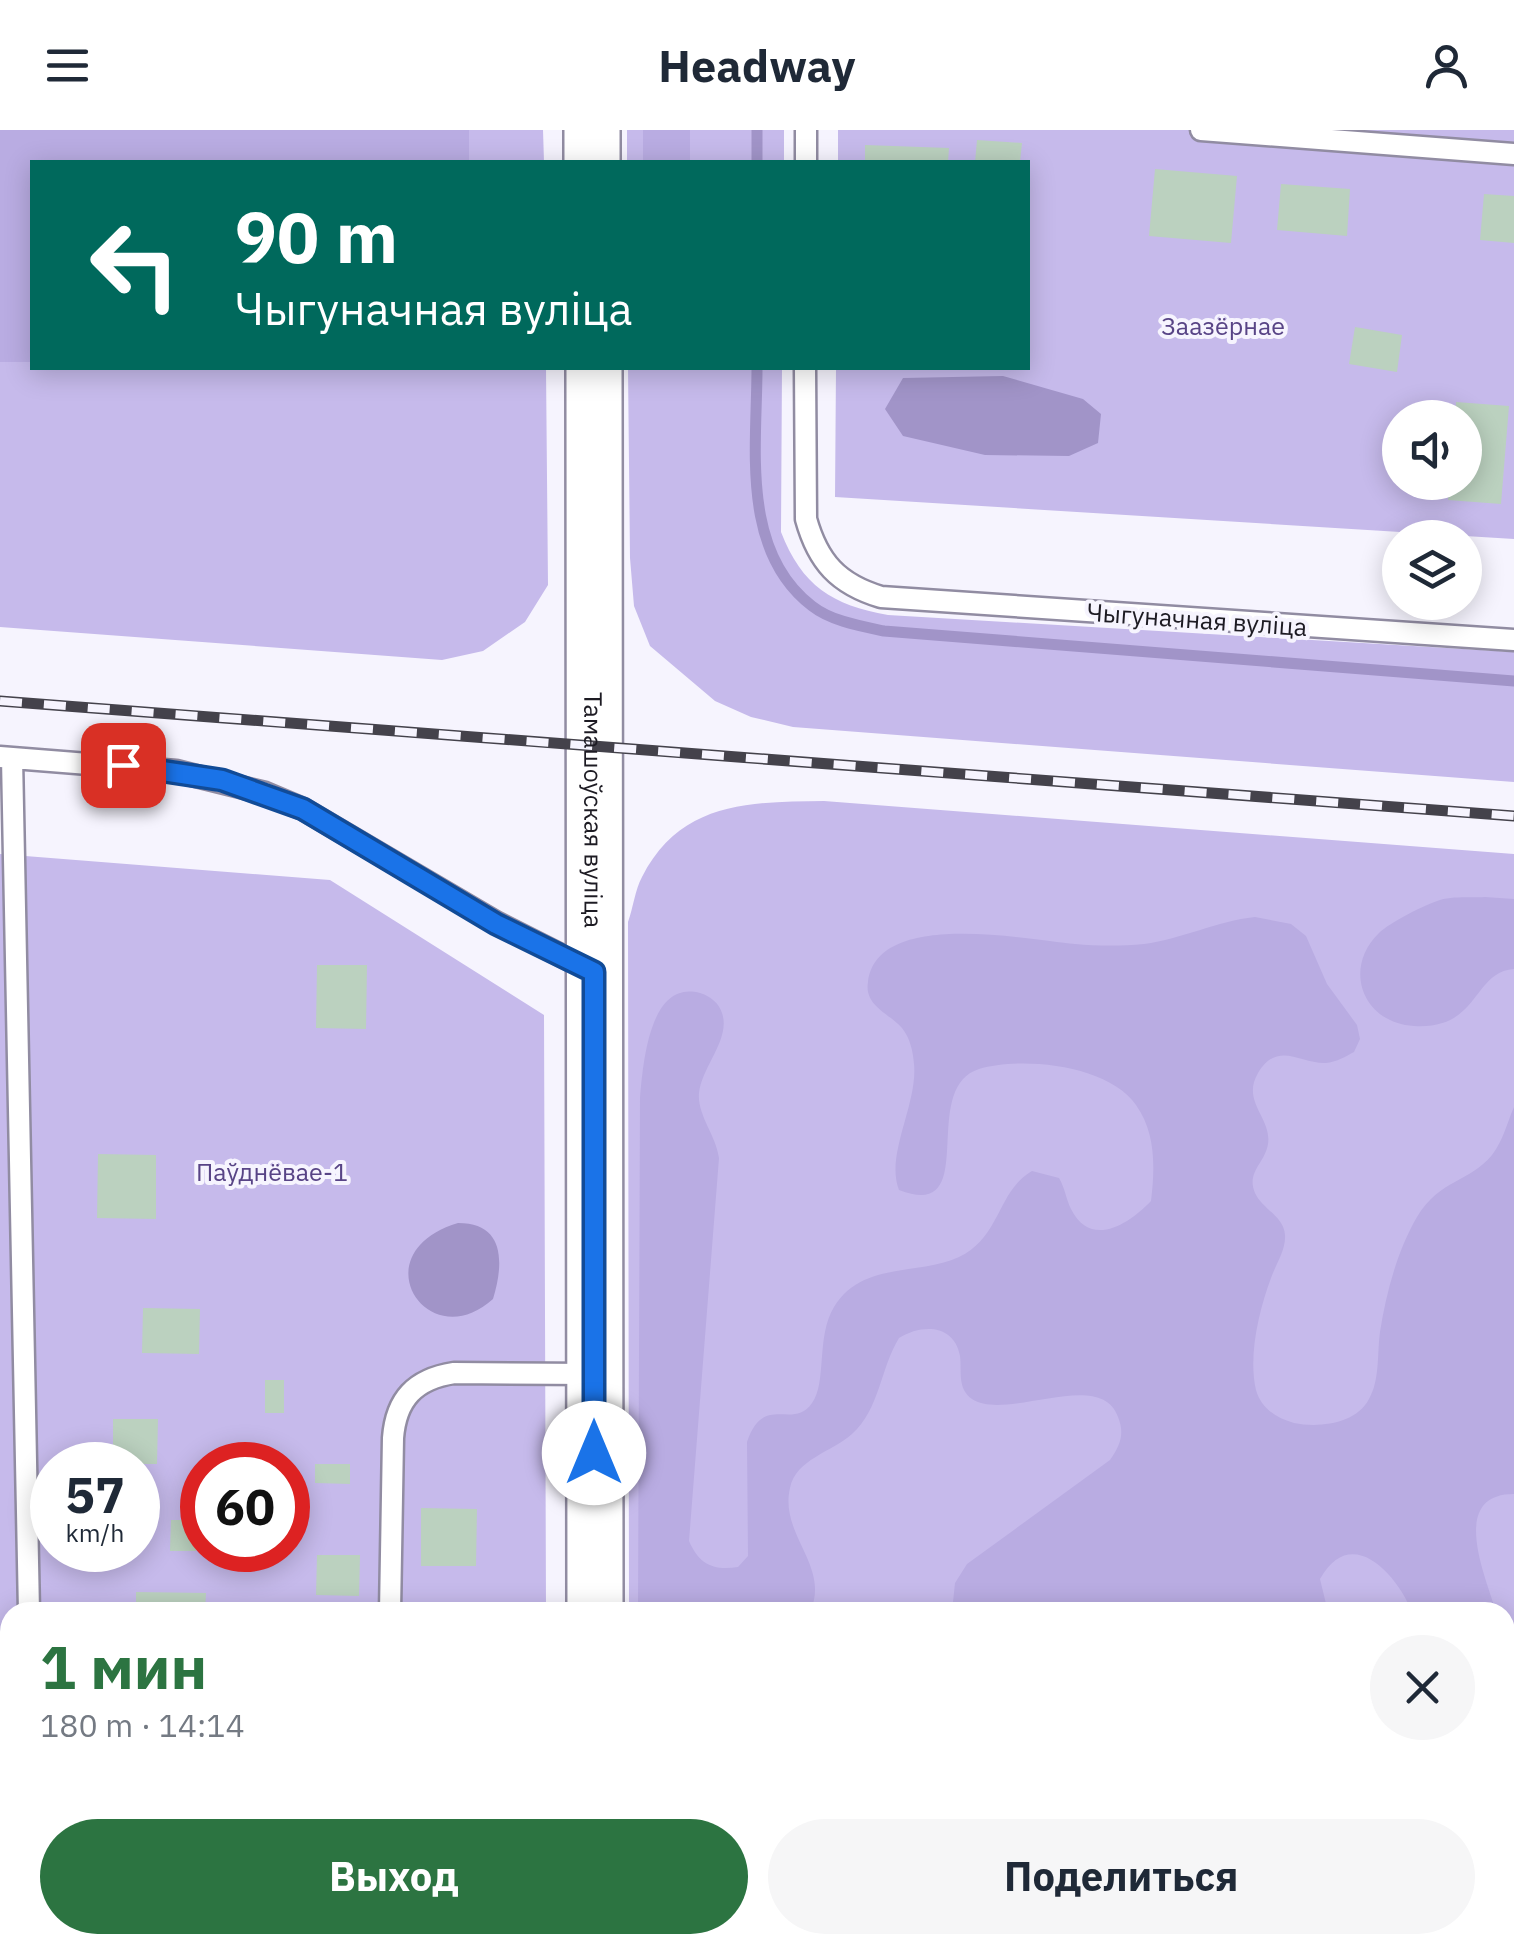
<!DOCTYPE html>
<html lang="ru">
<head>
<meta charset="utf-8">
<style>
	body { margin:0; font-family:"IBM Plex Sans",sans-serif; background:#f6f6f7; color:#1f2937; height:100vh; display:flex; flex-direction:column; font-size:38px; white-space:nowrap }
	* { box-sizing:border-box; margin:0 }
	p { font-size:32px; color:#747a83 }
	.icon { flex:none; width:55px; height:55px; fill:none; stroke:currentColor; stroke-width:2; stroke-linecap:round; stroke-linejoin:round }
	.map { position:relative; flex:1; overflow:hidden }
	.panel { position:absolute; left:0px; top:1472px; width:1515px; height:352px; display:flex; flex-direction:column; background:#fff; border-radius:30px 30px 0 0; box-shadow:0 5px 25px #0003 }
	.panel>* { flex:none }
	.hud { position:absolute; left:30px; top:30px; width:1000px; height:210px; border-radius:0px; box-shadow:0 5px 25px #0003; background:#00695c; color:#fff; overflow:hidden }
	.buttons { position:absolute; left:1382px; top:270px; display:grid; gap:20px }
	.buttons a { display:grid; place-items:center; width:100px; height:100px; border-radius:50%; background:#fff; box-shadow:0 5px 25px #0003; font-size:50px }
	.speed { position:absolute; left:30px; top:1312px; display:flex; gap:20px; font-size:50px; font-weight:700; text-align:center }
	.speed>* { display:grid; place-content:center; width:130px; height:130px; border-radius:50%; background:#fff; box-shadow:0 5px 25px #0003; line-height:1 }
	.speed small { font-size:25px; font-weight:400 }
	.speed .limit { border:15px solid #d22; background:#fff; color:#111 }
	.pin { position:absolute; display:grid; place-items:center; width:85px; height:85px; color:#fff; margin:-42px; border-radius:20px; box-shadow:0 5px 15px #0006 }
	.me { position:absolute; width:110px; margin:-55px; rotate:0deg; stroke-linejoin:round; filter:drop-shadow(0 0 8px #0008) }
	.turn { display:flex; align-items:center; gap:35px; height:210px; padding:0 40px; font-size:45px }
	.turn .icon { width:130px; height:130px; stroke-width:2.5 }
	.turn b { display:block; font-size:70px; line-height:85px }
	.round { display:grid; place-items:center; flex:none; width:105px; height:105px; border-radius:52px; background:#f6f6f7 }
	.overview { display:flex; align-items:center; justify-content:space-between; height:170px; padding:0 40px }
	h1 { font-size:60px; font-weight:800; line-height:75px; color:#2c7441 }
	.cta { display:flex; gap:20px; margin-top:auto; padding:20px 40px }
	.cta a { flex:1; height:115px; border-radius:60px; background:#2c7441; color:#fff; font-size:40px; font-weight:800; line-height:115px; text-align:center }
	.cta a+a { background:#f6f6f7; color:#1f2937 }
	header { display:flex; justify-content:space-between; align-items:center; height:130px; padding:0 40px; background:#fff; font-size:45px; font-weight:800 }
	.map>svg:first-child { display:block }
	.green { fill:#c6baeb; fill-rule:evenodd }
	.forest { fill:#b9ace2 }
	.water { fill:#a194c8 }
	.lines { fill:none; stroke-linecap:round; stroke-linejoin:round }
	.stream { stroke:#a194c8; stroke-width:11 }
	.building { fill:#bbd1bf }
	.lane-casing { stroke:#918ca2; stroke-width:25 }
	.primary-casing { stroke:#918ca2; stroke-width:60 }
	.lane { stroke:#fff; stroke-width:20 }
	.primary { stroke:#fff; stroke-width:55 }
	.rail-casing { stroke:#44424b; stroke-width:11 }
	.rail { stroke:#f6f4fe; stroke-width:8; stroke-dasharray:22; stroke-linecap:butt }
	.route-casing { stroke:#114b97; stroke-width:25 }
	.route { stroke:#1a73e8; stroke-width:18 }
	.labels { text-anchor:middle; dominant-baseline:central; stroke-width:8; stroke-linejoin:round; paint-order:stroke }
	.park-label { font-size:25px; fill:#584486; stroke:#f6f4fe }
	.street-label { font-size:25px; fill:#1d1b23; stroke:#f6f4fe }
</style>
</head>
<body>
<header><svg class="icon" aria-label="menu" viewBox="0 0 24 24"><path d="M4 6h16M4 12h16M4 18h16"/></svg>Headway<svg class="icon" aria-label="person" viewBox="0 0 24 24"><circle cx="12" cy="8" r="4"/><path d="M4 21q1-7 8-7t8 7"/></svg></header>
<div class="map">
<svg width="1514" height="1824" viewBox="0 0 1514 1824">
	<rect width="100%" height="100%" fill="#f6f4fe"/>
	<path class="green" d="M467,0H543L544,32H468Z
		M627,0H784V32H627Z
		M838,0H1514V409L835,367L836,238H1028V32H838ZM1400,288H1465V352H1400Z
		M0,232H32V238H546L548,455L525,492L483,521L442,530L0,497Z
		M628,238H782L781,402C802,456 832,475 888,485L1514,522V652L793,597L751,587L715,571L650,516L634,476L630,428Z
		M824,671L1514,724V1824H629V1815H1505V1482H629L628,792C633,778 635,760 642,747C681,671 750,672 824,671Z
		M0,724L330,750L544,885L546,1482H10V1815H546V1824H0ZM52,1335H138V1420H52ZM202,1335H288V1420H202Z"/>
	<path class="forest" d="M0,0H469V32H32V232H0Z
		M643,0H690V32H643Z
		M1485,767L1514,769V839C1472,842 1480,900 1414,896C1363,893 1342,839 1379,803C1389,793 1426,774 1440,770C1453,766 1471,768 1485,767Z
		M1255,787L1291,794L1306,806L1327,854L1357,895L1360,909L1354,922C1345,927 1336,932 1326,933C1300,934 1278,910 1258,943C1241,972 1272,988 1268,1014C1265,1033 1246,1042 1255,1063C1262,1079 1284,1086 1285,1105C1286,1120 1276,1134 1271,1148C1259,1180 1248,1226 1256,1260C1261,1278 1276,1288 1294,1293C1319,1298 1356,1294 1369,1269C1380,1250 1377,1224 1380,1202C1386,1164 1397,1121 1417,1087C1440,1049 1470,1052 1492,1025C1503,1011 1507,993 1514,977V1364C1448,1364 1486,1447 1496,1482H1412C1397,1444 1351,1393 1320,1449L1328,1482H1113L1074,1478L1048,1482H961L953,1472L955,1453L967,1434L1110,1330C1120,1316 1125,1304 1118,1287C1101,1237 1006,1292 972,1269C957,1258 962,1242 960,1226C954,1194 922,1194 899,1208C880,1239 880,1279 852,1304C832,1322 796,1329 790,1358C779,1405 831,1436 810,1482H638L640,968C643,935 649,849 700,863C710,866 719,873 722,883C731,909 702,936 699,963C697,985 716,1005 719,1028L689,1411C699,1434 713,1441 738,1437L748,1426L747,1312C764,1262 793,1301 812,1273C827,1253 816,1206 834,1177C862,1131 918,1146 959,1127C1001,1107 997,1061 1032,1041L1059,1048C1065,1058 1066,1069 1071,1079C1091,1119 1129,1094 1151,1071C1155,1038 1156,1003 1136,975C1109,935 1022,926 979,939C917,959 983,1092 899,1060C885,1025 918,974 914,934C913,921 910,908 902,898C889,883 864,876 868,852C877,778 1028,810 1075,814C1098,816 1122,816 1144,814C1182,809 1217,791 1255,787Z
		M637,1815H759L740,1824H637Z"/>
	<path class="water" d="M1003,246L1083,269L1101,284L1098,313L1069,326L985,325L903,306L885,279L903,248Z
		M458,1093C505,1093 504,1133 493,1169C428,1228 359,1123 458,1093Z"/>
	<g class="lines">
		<path class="stream" d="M757,0V32
			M757,238C757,316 740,421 812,476C831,491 860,496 884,501L1514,551"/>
	</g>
	<path class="building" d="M977,10L1022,13L1020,32H975Z
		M865,15L949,18L948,32H865Z
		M1155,39L1237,46L1231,113L1149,106Z
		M1281,54L1350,59L1347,106L1277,100Z
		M1484,64L1514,66V113L1480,110Z
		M1355,197L1402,205L1397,242L1349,234Z
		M1456,272L1509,276L1501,374L1448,370L1450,352H1465V288H1455Z
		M317,835H367L366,899L316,898Z
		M98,1024L156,1025V1089L97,1088Z
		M143,1178L200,1179L199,1224L142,1223Z
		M265,1250H284V1283H265Z
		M113,1289H158L157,1334H113Z
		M315,1334H350V1354L315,1353Z
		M421,1378L477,1379L476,1436H421Z
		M171,1390H196V1421H170Z
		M317,1425H360L359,1466L316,1465Z
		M136,1462L206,1463L205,1482H136Z
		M422,1815H480V1824H422Z"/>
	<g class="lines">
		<defs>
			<path id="lane" d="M1201,0L1514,24
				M806,32V0
				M805,238L806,389C818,432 838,454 881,467L1514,510
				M0,627L176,641L265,663L303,679L497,793L592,841
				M12,628L29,1482
				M390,1482L393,1308C396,1269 415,1249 454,1243L592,1244
				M0,1588L10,1589
				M46,1815L47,1824
				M384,1824V1815"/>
			<g id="primary">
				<path d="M592,0V32"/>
				<path id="s1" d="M594,238L595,1482"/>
				<path d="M596,1815V1824"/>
			</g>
		</defs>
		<use href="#lane" class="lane-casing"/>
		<use href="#primary" class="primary-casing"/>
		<use href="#lane" class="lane"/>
		<use href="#primary" class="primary"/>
		<defs>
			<path id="rail" d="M0,571L1514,686"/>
		</defs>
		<use href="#rail" class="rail-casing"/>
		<use href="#rail" class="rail"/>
	</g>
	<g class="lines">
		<defs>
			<path id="route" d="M123,635L222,650L303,679L496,794L594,842V1323"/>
		</defs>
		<use href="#route" class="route-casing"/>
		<use href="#route" class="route"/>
	</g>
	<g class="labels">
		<g class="park-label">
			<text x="1223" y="195">Заазёрнае</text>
			<text x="272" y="1041">Паўднёвае-1</text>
		</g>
		<g class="street-label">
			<text transform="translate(1197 489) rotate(4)">Чыгуначная вуліца</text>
			<text stroke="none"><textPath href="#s1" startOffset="442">Тамашоўская вуліца</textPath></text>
		</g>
	</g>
</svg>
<div class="buttons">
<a><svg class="icon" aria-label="sound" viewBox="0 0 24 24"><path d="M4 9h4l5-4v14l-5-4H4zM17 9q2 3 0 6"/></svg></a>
<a><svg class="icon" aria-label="layers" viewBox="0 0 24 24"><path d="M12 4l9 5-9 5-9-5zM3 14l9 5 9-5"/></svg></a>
</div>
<div class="speed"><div>57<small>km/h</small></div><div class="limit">60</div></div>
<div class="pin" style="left:123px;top:635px;background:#d93025"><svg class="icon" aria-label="arrive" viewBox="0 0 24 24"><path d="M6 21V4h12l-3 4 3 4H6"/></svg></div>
<svg class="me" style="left:594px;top:1323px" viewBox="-20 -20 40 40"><circle r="19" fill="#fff"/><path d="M0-13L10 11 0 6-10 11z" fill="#1a73e8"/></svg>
<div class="hud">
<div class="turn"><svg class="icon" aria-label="left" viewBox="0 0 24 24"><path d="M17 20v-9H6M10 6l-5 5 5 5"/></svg><div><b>90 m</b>Чыгуначная вуліца</div></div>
</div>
<section class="panel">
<div class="overview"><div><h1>1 мин</h1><p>180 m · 14:14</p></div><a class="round"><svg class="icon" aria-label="close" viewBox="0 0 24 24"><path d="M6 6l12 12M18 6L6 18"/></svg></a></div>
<div class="cta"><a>Выход</a><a>Поделиться</a></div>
</section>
</div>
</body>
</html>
